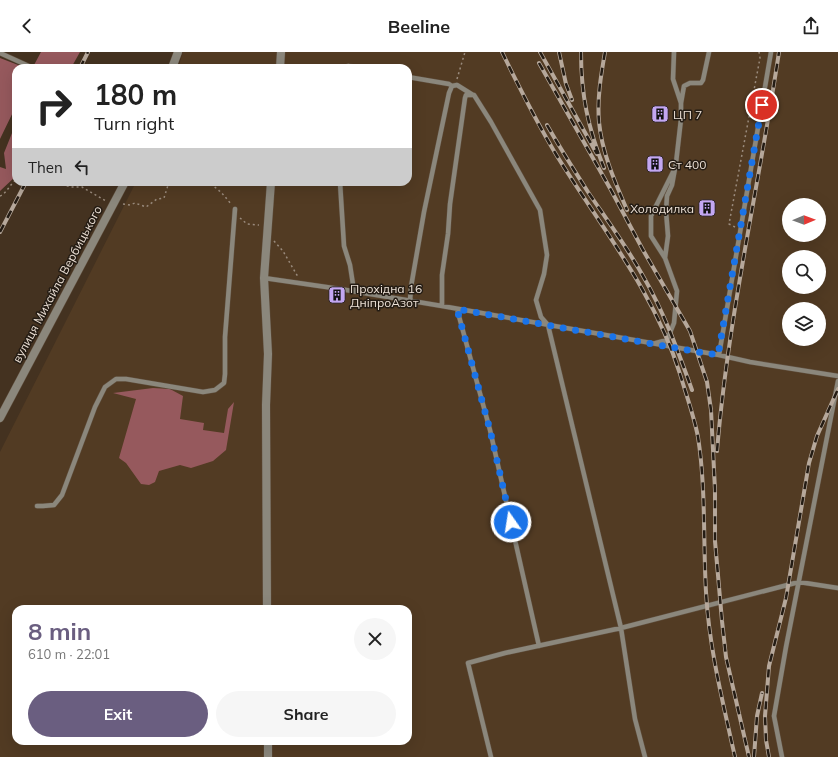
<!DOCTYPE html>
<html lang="en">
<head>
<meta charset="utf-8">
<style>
	body { margin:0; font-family:Mulish,sans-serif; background:#f6f6f6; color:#222; height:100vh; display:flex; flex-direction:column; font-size:15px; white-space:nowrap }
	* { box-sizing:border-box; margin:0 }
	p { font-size:13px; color:#767676 }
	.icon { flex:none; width:22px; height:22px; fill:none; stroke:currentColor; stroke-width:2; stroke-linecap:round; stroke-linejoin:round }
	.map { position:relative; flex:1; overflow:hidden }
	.details { position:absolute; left:12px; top:553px; width:400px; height:140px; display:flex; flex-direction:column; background:#fff; border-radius:12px; box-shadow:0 4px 16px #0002 }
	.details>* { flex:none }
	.banner { position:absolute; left:12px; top:12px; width:400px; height:122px; border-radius:12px; box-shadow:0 4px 16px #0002; background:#fff; color:#222; overflow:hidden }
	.needle { width:26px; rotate:89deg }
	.controls { position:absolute; left:782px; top:146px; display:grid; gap:8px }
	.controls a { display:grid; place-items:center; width:44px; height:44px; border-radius:50%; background:#fff; box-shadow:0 4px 16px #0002; font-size:20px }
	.pin { position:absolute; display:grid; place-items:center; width:34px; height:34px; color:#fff; margin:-17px; border:2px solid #fff; border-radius:50%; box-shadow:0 1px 4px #0007 }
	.me { position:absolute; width:44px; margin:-22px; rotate:347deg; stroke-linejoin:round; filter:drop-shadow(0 0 3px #0008) }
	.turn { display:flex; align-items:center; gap:14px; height:84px; padding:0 16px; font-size:18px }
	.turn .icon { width:52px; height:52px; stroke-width:2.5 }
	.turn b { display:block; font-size:28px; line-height:34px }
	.then { display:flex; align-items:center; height:38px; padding:0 16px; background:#0003; gap:8px; font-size:15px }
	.round { display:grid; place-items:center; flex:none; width:42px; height:42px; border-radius:21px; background:#f6f6f6 }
	.summary { display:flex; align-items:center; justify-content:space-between; height:68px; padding:0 16px }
	h1 { font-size:24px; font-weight:700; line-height:30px; color:#6a5e80 }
	.action { display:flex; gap:8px; margin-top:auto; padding:8px 16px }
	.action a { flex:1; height:46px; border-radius:24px; background:#6a5e80; color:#fff; font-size:16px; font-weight:700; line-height:46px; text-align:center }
	.action a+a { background:#f6f6f6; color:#222 }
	header { display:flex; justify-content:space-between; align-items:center; height:52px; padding:0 16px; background:#fff; font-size:18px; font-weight:700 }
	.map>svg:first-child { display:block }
	.built { fill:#523b23; fill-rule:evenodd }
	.forest { fill:#96595d }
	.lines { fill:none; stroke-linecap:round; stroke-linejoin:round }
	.service-casing { stroke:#5f4e3d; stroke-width:5.5 }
	.minor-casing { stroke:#5f4e3d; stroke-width:9 }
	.tertiary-casing { stroke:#5f4e3d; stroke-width:9 }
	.path { stroke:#9a8b7d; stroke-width:1.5; stroke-dasharray:2 3; stroke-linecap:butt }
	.service { stroke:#8b877c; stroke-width:4.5 }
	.minor { stroke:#8b877c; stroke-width:8 }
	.tertiary { stroke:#8b877c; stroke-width:8 }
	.rail-casing { stroke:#b6a89b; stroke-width:4 }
	.rail { stroke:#241c14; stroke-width:2.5; stroke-dasharray:8; stroke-linecap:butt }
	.route { stroke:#1a73e8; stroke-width:7; stroke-dasharray:0 12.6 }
	.labels { text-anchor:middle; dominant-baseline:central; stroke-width:3; stroke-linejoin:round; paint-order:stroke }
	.poi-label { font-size:12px; fill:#ede1d6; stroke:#241c14; text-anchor:start }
	.street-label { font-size:12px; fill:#ede1d6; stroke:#241c14 }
</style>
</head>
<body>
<header><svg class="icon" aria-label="back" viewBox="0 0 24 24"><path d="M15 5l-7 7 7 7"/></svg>Beeline<svg class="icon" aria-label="share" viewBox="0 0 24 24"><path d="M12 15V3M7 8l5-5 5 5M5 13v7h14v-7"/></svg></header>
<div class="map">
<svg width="838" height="705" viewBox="0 0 838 705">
	<rect width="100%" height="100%" fill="#443220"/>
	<path class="built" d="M183,0H838V705H0V400L136,130H408V16H178ZM789,153H819V183H789ZM789,205H819V235H789ZM789,257H819V287H789ZM16,557H408V689H16Z"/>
	<path class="forest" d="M41,0H80L71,16H39L34,13Z
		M0,6L26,16H16V54L0,87Z
		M16,71V124L0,139V115L6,117L4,101Z
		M153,336L170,337L183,344L180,367L204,371L203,378L224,381L228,357L234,350L226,398L213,409L191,416L180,413L159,419L155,430L149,433L141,432L126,411L119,406L136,347L113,341Z"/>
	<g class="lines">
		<defs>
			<path id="service" d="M674,0L673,27L681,51
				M0,1L33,16
				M343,16L348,14L361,16
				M408,25L449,32L452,34
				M340,130L344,194L350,213L354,239
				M665,206L668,184L666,159L667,144L672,133L676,111L681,67V51L684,34L690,31H701L703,28L709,0
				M264,226L340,237L442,254L719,303L750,310L838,324
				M410,249L411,235L424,160L449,41L452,34L457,33L473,43
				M442,254V223L448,182L450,152L465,46L466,43H474L491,70L540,158L547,203L544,222L536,248L541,265L548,273L621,576L635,667L645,705
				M457,257L490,378L539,594
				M656,291L667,288L674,271L677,239L665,206L651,184V164L673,120
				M719,303L771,0
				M37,454H43L54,453L62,443L95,355L105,335L116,327H126L203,340L215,338L224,331L225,322V285L235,157
				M491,705L468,611L505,601L621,576L799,530L838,536
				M782,705L774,664L786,595L838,329"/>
			<path id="minor" d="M172,16L178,0
				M0,366L125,130"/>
			<path id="tertiary" d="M280,16L281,0
				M267,557L266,353L268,302L264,226L271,130
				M268,689V705"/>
		</defs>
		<use href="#service" class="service-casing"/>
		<use href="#minor" class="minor-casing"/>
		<use href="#tertiary" class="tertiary-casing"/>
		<path class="path" d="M457,27L465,0
			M33,130L37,133L61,132L71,135H82L106,149
			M189,130H190
			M206,130C217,135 224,143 231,152
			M0,144C7,141 10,132 16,128
			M123,152L130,153L135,151L146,155L157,147L164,146L169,130
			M240,166L247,172L259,173
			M735,175L729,172L760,6L759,0
			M274,189L283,199L298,225"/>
		<use href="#service" class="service"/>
		<use href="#minor" class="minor"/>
		<use href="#tertiary" class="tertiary"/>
		<defs>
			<path id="rail" d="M502,0C519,35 537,71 557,104C601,175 655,241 680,322C686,342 694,364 698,385C706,436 703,488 706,540C709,596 723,651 735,705
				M540,0L597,102
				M559,0L566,32L572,48
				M581,0C581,43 588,76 604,116
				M605,0C601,23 597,46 599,70C602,101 615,130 627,158
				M539,11L611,138L643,198L690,279L707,330L711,358L715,438V489L722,569L726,605L749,705
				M80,16L88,0
				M547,73C560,96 574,118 588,140C607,168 627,195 643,224C664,260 678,299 692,338
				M0,180L26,130
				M717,399C728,265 759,133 779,0
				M754,705L757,664L762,641
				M769,705L766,688L765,664L769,614L786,546L809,411L817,384L838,337"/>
		</defs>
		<use href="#rail" class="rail-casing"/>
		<use href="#rail" class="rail"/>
	</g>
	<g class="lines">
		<path class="route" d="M511,470L490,378L457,257L698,300L718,303L762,53"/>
	</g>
	<defs>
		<symbol id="building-square" viewBox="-11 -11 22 22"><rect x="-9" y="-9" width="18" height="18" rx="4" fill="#c3a7f2" stroke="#241c14"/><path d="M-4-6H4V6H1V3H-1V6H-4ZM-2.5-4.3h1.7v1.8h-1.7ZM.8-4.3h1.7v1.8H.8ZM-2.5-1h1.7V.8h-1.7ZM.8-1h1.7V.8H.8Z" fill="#111"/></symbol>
	</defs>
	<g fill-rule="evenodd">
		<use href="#building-square" x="650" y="52" width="20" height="20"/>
		<use href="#building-square" x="645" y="102" width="20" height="20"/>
		<use href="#building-square" x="697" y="146" width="20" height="20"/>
		<use href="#building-square" x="327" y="233" width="20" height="20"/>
	</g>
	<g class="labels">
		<g class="poi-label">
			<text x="673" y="62">ЦП 7</text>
			<text x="668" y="112">Ст 400</text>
			<text x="694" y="156" text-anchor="end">Холодилка</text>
			<text x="350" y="236">Прохідна 16<tspan x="350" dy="14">ДніпроАзот</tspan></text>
		</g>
		<g class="street-label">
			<text transform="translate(57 232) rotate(-62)">вулиця Михайла Вербицького</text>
		</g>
	</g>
</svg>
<div class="controls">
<a><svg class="needle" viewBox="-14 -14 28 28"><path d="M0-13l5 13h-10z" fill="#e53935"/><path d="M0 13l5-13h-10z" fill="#767676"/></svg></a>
<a><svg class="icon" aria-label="search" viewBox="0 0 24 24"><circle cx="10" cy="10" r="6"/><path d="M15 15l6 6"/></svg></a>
<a><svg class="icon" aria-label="layers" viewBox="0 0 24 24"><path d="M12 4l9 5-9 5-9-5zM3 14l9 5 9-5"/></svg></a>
</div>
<div class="pin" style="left:762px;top:53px;background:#d93025"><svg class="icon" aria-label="arrive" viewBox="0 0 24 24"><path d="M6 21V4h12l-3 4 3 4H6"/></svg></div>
<svg class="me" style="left:511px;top:470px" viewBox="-20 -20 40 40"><circle r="17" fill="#1a73e8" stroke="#fff" stroke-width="3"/><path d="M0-11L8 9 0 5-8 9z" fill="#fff"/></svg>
<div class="banner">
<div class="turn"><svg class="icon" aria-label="right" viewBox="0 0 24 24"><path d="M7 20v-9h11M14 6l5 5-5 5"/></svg><div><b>180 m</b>Turn right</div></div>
<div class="then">Then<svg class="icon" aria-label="left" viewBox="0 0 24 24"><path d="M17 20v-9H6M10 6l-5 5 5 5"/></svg></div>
</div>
<section class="details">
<div class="summary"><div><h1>8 min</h1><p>610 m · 22:01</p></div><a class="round"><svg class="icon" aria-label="close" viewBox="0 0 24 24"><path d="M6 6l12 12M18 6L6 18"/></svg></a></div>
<div class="action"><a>Exit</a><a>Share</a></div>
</section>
</div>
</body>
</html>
